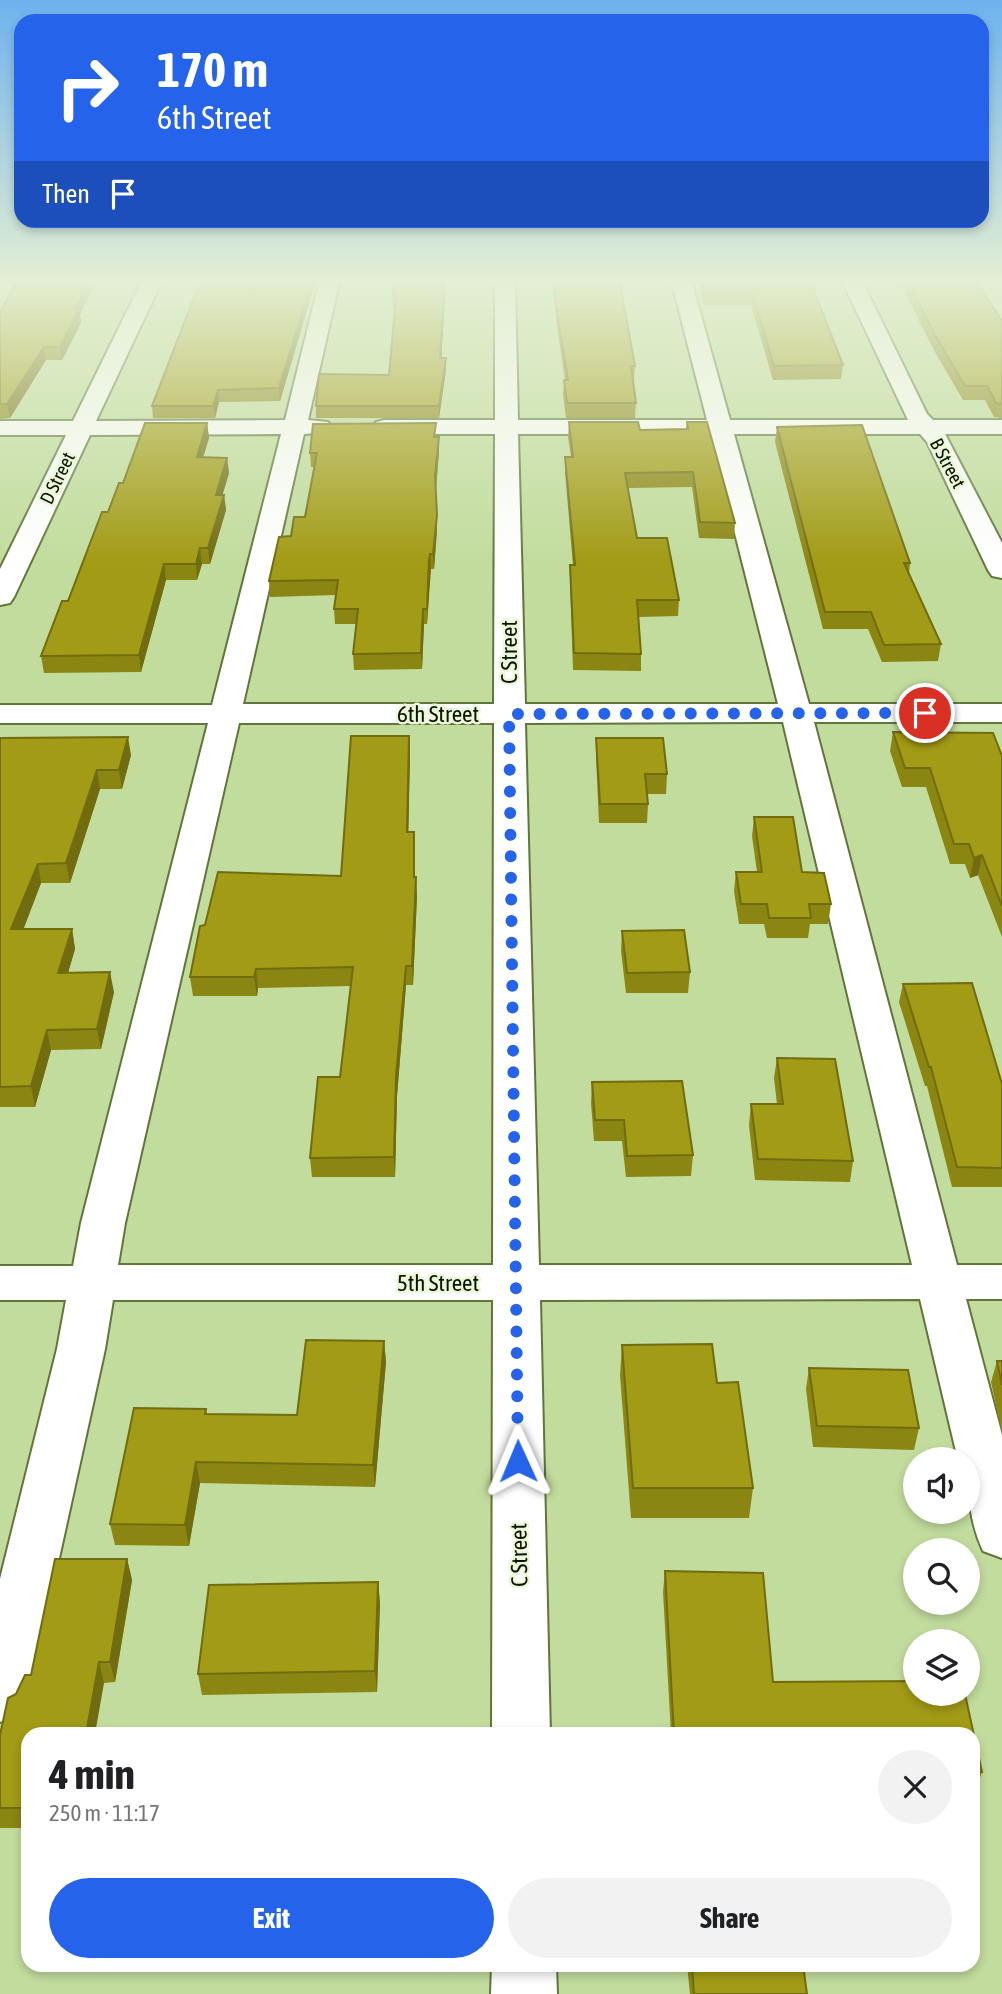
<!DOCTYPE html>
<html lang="en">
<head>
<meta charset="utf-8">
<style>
	body { margin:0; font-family:"Asap Condensed",sans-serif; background:#f2f2f2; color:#202124; height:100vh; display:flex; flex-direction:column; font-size:26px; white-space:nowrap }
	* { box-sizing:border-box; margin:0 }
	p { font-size:23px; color:#757577 }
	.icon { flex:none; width:38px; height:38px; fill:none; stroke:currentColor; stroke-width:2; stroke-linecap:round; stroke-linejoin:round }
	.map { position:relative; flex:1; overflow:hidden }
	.drawer { position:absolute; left:21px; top:1727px; width:959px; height:245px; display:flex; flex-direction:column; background:#fff; border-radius:21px; box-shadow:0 4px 10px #0003 }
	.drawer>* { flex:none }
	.banner { position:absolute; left:14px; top:14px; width:975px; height:214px; border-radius:21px; box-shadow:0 4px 10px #0003; background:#2563eb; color:#fff; overflow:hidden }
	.tools { position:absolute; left:903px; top:1447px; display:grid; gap:14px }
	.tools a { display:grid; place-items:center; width:77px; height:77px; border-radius:50%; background:#fff; box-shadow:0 4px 10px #0003; font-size:35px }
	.pin { position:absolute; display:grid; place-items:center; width:60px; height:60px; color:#fff; margin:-30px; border:4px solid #fff; border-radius:50%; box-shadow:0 2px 7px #0007 }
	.me { position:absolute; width:77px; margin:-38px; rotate:359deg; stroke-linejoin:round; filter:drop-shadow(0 0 5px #0008) }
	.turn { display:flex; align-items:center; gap:24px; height:147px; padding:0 28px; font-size:32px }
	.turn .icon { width:91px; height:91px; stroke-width:2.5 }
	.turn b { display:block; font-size:49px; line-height:60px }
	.then { display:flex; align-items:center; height:66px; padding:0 28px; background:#0003; gap:14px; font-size:26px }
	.round { display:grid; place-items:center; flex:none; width:74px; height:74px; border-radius:37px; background:#f2f2f2 }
	.headline { display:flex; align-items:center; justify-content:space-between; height:119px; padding:0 28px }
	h1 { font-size:42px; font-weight:700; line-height:52px }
	.button { display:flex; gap:14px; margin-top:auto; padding:14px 28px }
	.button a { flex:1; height:80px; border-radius:42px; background:#2563eb; color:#fff; font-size:28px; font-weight:700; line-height:80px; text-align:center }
	.button a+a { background:#f2f2f2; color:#202124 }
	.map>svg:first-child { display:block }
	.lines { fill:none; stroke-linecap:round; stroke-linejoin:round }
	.minor-casing { stroke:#60763c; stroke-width:4 }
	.minor { fill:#fff; fill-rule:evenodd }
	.wall { fill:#8b8512 }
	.shaded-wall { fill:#716c0f }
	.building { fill:#a29b15; stroke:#716c0f; stroke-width:2 }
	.route { stroke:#2563eb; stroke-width:12; stroke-dasharray:0 21.6 }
	.labels { text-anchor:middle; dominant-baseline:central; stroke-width:5; stroke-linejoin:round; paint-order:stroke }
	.far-street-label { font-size:19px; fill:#0b1400; stroke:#eaf8d8 }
	.street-label { font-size:23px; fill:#0b1400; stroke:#eaf8d8 }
</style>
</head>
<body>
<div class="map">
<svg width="1002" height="1994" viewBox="0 0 1002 1994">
	<rect width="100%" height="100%" fill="#c2dc9d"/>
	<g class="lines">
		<defs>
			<path id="minor" d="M141,283H161L96,421L285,420L319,283H339L308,420L328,422L332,427L328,432L304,434L243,704H494L495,434H384L376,432L372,427L376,422L384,420H495V283H515L518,420H707L672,283H692L730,420H908L843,283H863L927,414L933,420H1002V434H945L1002,543V578L992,576L988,570L927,442L920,434H734L809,704H1002V722H814L957,1265H1002V1299H966L1002,1435V1558L983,1551C969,1521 968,1492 968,1460H958L920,1299L540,1300L550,1734H492L493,1300H113L105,1349L29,1695L20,1714L0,1722V1579L57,1349L66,1300H0V1266H73L81,1223L208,723H0V705H212L281,434L90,435L14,597L10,603L0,605V569L66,435H0V421H73ZM518,434H710L778,704H525ZM783,722L912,1265H539L525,723ZM239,723H494L493,1265H118L125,1223Z
				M492,1965H556L557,1994H491Z"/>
		</defs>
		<use href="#minor" class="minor-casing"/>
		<use href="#minor" class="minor"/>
	</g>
	<path class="wall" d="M16,283H95V285L80,314L81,323L62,360H46L10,418L0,419V312Z
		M315,283L280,401L219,402L215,418H153L152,406Z
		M395,283L444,312L441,358L446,370L439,418H316V406L389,375L395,309H393L392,297Z
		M552,283H620L635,366L634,380H633L636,403L635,418H566L563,394L564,380H565L557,326Z
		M699,283H811L843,365L841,379L773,380L751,305H704Z
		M900,283H978L1002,321V418L994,417L985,400H963L936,354Z
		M569,422L640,430L686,429L687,422L735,523L734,539L699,538L692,487L628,488L637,538L679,600L678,616L639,617L641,654V671L573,670L570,582V565H573L565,472V457H571L568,437Z
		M207,423L209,438L203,458H227L229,473L222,495H224L226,510L210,564H202L197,580H166L141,672L44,673L41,656L123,483Z
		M777,427L910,563L909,574L941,644L938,661L882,662L868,629H823L775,442Z
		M439,437V451L436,488L437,530L434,569H431L430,575L427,624H424L422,669L354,670L353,654L356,624H335L334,609L336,595L270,597L269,581L291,536L305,517L314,467H311L310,453Z
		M893,732L1002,756V937L978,875L970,878L965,864H950L926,787H902L890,751Z
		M409,736L410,754L408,832H414L415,877L417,896L413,985H406L397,1096L395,1177H312L310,1158L340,1077L351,986L258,988L257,996H193L190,977L205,925L341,876Z
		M0,738L131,755L122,789H100L70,883H41L23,929H72L75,949L68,973L114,992L101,1049L51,1050L35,1107H0Z
		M596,738L667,774L666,794H647L648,804L647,823H599L596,757Z
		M754,817L831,904L828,924H810L808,938H767L764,924H739L734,891L736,872H757L752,836Z
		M622,931L690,972L688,993H626L621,951Z
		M903,984L1002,1084V1187H952L927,1086H925L899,1002Z
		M777,1058L853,1161L850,1182L755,1180L749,1125L751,1104H777L774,1078Z
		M592,1082L693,1155L691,1176L626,1177L622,1141H594L591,1103Z
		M384,1341L386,1362L375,1487L200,1483L189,1546L115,1545L110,1524L206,1409L207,1414L297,1415Z
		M622,1345L717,1383L753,1488L749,1518H631L620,1375Z
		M997,1361H1002V1433L991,1382Z
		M809,1368L919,1428L914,1450L813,1447L806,1389Z
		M127,1559L132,1580L115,1682L104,1683L28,1734V1828H0V1735L16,1694Z
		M665,1571L763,1573L773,1682L915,1681V1694H965L982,1772L975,1792H973V1734H671L663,1592Z
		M378,1582L380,1603L377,1692L202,1695L198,1674Z
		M687,1965H803L806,1994H690Z"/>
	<path class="shaded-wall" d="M88,283H95V285L80,314L81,323L62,360L60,347L74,309Z
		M311,283H315L280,401L279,388Z
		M444,300V312L441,370L440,358Z
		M44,347L46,360L10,418L7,404Z
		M446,358V370L439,418V406Z
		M218,390L219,402L215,418L213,406Z
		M207,423L209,438L198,472L197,457Z
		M439,437V451L436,489L435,475Z
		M227,458L229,473L218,510L216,495Z
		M224,495L226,510L210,564L208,548Z
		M437,515V530L434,569L433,554Z
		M200,548L202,564L197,580L196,564Z
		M430,554L431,569L427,624V609Z
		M164,564L166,580L141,672L139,655Z
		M423,609L424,624L422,669L421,653Z
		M409,736L410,754L408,850L407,832Z
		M128,737L131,755L122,789L119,770Z
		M97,770L100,789L70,883L66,863Z
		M982,855L978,875L970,878L974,858Z
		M38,864L41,883L16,949L11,929Z
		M416,877L417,896L413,985L412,966Z
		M72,929L75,949L62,993L58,973Z
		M406,966V985L397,1096L395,1177L394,1157L396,1076Z
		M256,969L258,988L257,996L254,977Z
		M110,972L114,992L101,1049L97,1029Z
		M47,1030L51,1050L35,1107L31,1086Z
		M384,1341L386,1362L375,1487L373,1465Z
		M196,1462L200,1483L189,1546L185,1525Z
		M127,1559L132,1580L115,1682L110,1662Z
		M378,1582L380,1603L377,1692L375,1671Z
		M99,1662L104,1683L95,1734H86Z"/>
	<path class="building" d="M16,283H88L74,309H79L60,347H44L7,404H0V312Z
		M201,283H311L279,388L218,390L213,406H152L193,300Z
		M395,283H444V300L440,358H446L439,406H316L319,374L389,375L396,297H392Z
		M554,283H620L635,366H631L636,403H567L564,380H568L557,312Z
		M703,283H811L843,365L774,366L752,292H705Z
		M908,283H978L1002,321V404L996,403L987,386H965L938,340Z
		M569,422H638L640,430L688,429L687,422H707L735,523L700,522L693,472L625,473L637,538H667L679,600H637L641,654L574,653L570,565H575L565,457H573Z
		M145,423H207L197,457L227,458L216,495H224L208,548H200L196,564H164L139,655L41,656L62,601H68L102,512H108L119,483H123Z
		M436,423L434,437H439L435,475L437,515L433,554H430L429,560L427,609H423L421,653L353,654L358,609H334L338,580L269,581L279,537L291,536L294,517H305L317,453H310L313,424Z
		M862,425L910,563H904L941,644L884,645L871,612H825L777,427Z
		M893,732L993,733L1002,756V906L982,855L974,858L969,844H954L930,768H905Z
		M351,736H409L407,832H414V877H416L412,966H406L396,1076L394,1157L310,1158L318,1077H340L353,967L256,969L254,977H190L200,926L205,925L218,872L341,876Z
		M128,737L119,770H97L66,863L38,864L11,929H72L58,973L110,972L97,1029L47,1030L31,1086L0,1087V738Z
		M596,738H663L667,774H645L648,804H600Z
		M754,817H793L802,872L824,873L831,904H809L811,918H769L767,904H741L736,872H762Z
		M684,930L690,972L627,973L622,931Z
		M972,983L1002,1084V1168L957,1167L931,1067H929L903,984Z
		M777,1058L835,1059L853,1161L758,1159L751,1104H783Z
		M682,1081L693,1155L627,1156L624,1120H595L592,1082Z
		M306,1340L384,1341L373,1465L196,1462L185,1525L110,1524L134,1408L206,1409L205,1414L297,1415Z
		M712,1344L717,1383L738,1382L753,1488H633L622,1345Z
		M997,1361H1002V1385Z
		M809,1368L908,1370L919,1428L817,1426Z
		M55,1559H127L110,1662H99L86,1734H28V1808H0V1735L8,1698L16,1694L25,1675H31Z
		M665,1571L763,1573L773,1682L915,1681V1694H965L982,1772H973V1734H674Z
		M378,1582L375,1671L198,1674L209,1585Z
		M692,1965H803L807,1994H694Z"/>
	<linearGradient id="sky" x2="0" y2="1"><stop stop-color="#6db2ee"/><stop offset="0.5" stop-color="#e4efd3"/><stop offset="1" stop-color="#e4efd3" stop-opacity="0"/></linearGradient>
	<rect width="1002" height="562" fill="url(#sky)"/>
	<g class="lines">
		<path class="route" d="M518,1461L509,714L925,713"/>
	</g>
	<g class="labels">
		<g class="far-street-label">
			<text transform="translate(948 463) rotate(62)">B Street</text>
			<text transform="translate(57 478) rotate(-64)">D Street</text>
		</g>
		<g class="street-label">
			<text transform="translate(509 652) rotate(-90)">C Street</text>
			<text x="438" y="714">6th Street</text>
			<text x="438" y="1283">5th Street</text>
			<text transform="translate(519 1555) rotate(-91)">C Street</text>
		</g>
	</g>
</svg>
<div class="tools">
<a><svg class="icon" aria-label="sound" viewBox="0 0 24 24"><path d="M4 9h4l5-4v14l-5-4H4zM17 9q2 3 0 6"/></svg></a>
<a><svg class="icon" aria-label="search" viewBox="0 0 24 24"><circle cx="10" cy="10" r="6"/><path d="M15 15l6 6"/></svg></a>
<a><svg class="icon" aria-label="layers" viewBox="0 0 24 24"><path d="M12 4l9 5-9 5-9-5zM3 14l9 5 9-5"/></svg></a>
</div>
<div class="pin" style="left:925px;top:713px;background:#d93025"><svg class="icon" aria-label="arrive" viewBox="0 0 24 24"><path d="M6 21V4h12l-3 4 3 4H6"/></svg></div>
<svg class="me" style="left:518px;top:1461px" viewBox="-20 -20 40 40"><path d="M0-17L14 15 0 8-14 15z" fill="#2563eb" stroke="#fff" stroke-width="4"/></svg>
<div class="banner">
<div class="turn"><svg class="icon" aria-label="right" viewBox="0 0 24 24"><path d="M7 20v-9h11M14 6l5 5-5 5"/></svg><div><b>170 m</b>6th Street</div></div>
<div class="then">Then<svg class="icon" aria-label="arrive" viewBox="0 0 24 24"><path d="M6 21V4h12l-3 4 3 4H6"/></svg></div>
</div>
<section class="drawer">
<div class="headline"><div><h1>4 min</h1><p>250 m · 11:17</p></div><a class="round"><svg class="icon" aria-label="close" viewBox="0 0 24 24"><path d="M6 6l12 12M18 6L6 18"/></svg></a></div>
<div class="button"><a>Exit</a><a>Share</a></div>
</section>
</div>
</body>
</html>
